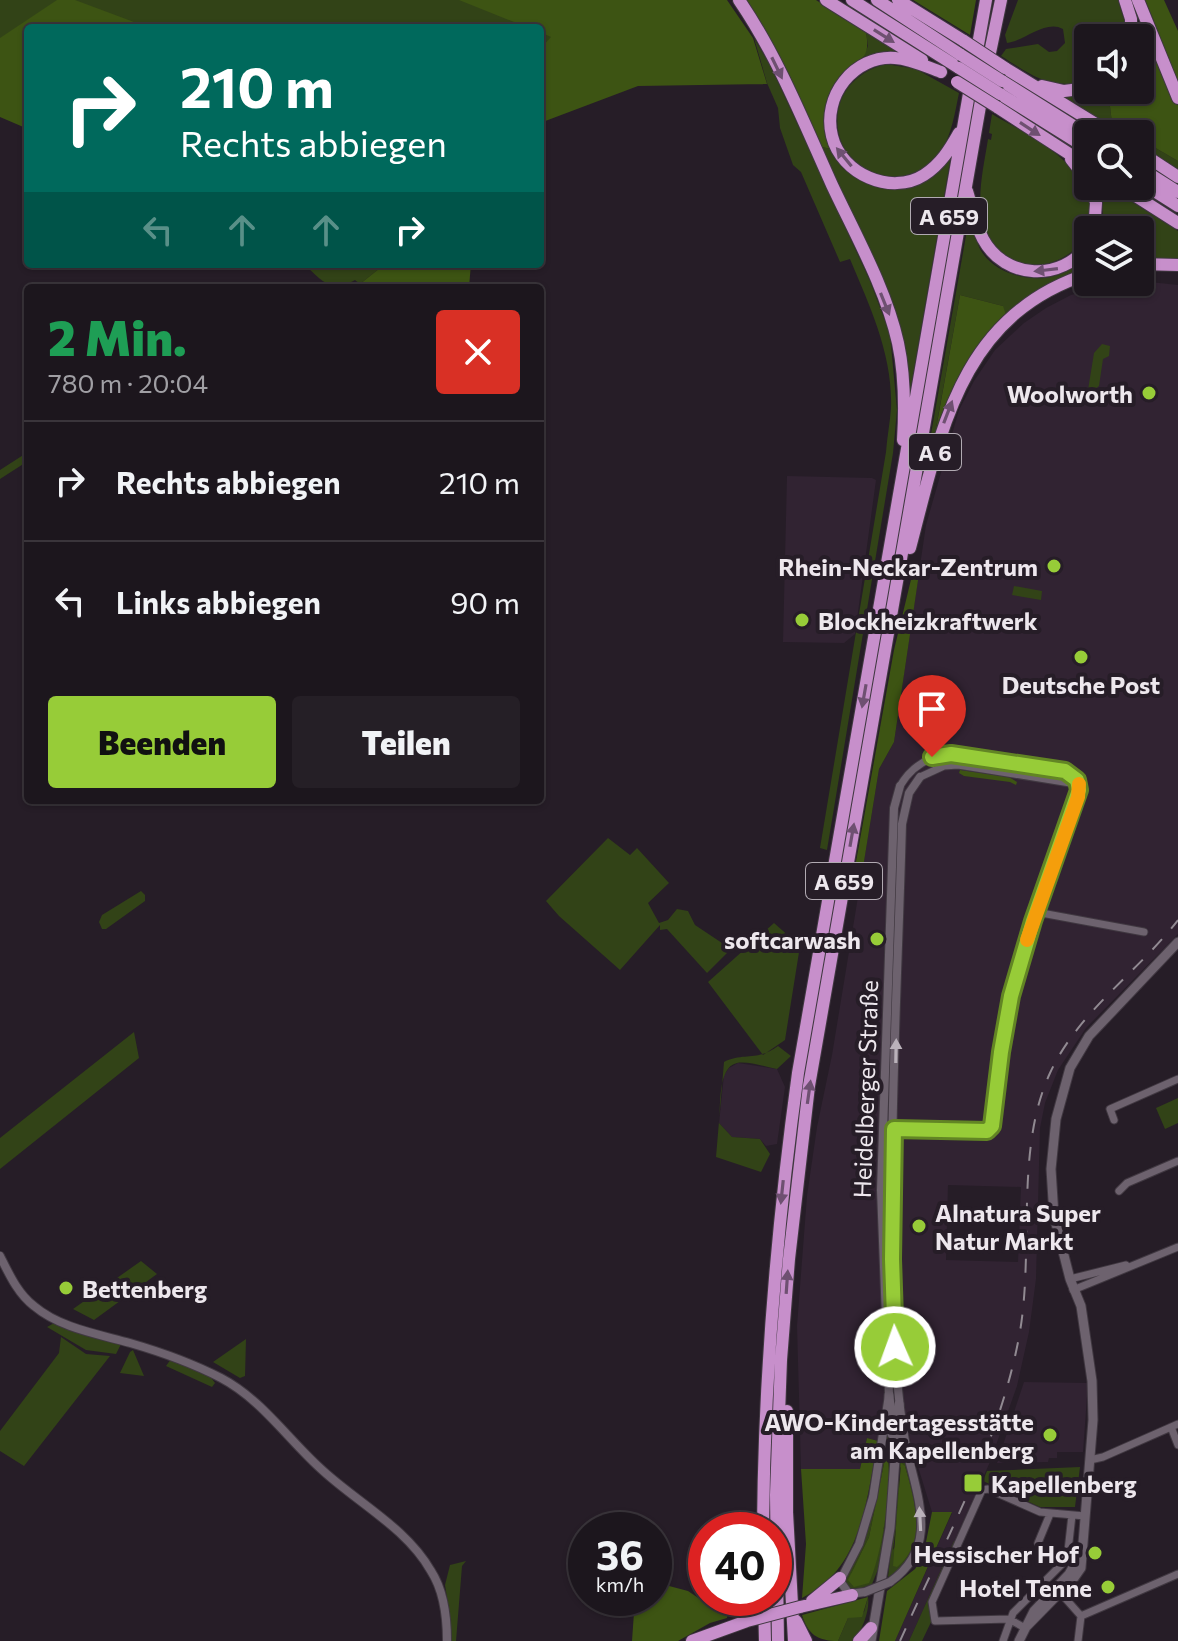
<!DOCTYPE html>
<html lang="de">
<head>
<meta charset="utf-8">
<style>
	body { margin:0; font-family:Commissioner,sans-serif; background:#251f26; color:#f1f3f6; height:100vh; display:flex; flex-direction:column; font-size:30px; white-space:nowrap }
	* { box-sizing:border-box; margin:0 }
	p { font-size:26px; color:#a09fa4 }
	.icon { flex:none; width:44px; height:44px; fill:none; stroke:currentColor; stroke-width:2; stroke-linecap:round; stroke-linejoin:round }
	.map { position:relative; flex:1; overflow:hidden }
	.sheet { position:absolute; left:24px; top:284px; width:520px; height:520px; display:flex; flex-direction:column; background:#1c161d; border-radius:8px; box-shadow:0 2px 6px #0004,0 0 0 2px #3a353b }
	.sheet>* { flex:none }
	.top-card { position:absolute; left:24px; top:24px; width:520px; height:244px; border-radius:8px; box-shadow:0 2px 6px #0004,0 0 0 2px #3a353b; background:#00695c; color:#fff; overflow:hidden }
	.controls { position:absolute; left:1074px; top:24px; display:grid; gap:16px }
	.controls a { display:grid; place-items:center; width:80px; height:80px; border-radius:8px; background:#1c161d; box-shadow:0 2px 6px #0004,0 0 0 2px #3a353b; font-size:40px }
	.speed { position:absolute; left:568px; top:1512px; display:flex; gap:16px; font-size:40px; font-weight:700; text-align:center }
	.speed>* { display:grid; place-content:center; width:104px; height:104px; border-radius:50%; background:#1c161d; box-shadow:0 2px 6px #0004,0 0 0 2px #3a353b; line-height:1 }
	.speed small { font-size:20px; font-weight:400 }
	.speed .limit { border:12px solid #d22; background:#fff; color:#111 }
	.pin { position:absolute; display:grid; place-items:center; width:68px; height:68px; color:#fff; margin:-82px -34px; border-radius:50% 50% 50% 0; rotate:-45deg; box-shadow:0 0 8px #0007 }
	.pin .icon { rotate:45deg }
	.me { position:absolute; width:88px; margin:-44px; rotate:358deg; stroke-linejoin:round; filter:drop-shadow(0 0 6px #0008) }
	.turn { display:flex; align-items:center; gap:28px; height:168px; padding:0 24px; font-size:36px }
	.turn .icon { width:104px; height:104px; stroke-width:2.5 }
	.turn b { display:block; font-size:56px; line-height:68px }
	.lanes { display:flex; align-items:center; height:76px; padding:0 24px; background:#0003; justify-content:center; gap:40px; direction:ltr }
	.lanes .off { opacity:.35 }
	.round { display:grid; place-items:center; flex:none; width:84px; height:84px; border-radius:8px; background:#251f26 }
	.overview { display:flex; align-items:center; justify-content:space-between; height:136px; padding:0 24px }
	h1 { font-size:48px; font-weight:800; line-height:60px; color:#1e9e55 }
	.action { display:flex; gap:16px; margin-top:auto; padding:16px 24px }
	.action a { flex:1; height:92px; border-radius:8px; background:#97cc38; color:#111; font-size:32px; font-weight:800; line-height:92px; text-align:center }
	.action a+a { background:#251f26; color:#f1f3f6 }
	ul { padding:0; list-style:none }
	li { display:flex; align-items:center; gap:24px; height:120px; padding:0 24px; border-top:2px solid #3a353b }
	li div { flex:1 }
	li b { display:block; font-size:30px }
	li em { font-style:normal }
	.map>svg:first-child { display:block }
	.built { fill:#312332; fill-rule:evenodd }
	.green { fill:#324317; fill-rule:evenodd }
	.forest { fill:#3d5413 }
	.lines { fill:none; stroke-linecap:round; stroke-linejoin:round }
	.minor-casing { stroke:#403841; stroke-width:9 }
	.tertiary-casing { stroke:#403841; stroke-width:10 }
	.secondary-casing { stroke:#403841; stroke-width:11 }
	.motorway-casing { stroke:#403841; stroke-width:14 }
	.minor { stroke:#6d626e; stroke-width:7 }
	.tertiary { stroke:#6d626e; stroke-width:8 }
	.secondary { stroke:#6d626e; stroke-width:9 }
	.motorway { stroke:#c78fcb; stroke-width:12 }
	.rail { stroke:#918a92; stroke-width:2; stroke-dasharray:14 14; stroke-linecap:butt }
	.tertiary-bridge-casing { stroke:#403841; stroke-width:10; stroke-linecap:butt }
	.motorway-bridge-casing { stroke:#403841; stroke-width:14; stroke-linecap:butt }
	.tertiary-bridge { stroke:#6d626e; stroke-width:8 }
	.motorway-bridge { stroke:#c78fcb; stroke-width:12 }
	.oneway { fill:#6e5071 }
	.oneway2 { fill:#bab2ba }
	.route-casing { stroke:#628524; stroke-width:20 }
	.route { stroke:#97cc38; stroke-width:14 }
	.slow { stroke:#f59e0b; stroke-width:14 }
	.poi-dot { fill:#97cc38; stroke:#261d27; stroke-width:3 }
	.labels { text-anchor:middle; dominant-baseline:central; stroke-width:8; stroke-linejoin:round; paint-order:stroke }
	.shield { fill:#261d27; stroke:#b1aab2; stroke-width:2 }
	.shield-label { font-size:22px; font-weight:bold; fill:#ede7ed }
	.poi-label { font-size:24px; font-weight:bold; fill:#ede7ed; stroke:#261d27; text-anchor:end }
	.street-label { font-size:24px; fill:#ede7ed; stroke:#261d27 }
</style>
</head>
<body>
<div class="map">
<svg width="1178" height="1641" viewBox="0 0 1178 1641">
	<rect width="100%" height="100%" fill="#261d27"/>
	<path class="built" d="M1150,282L1178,285V934L1086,1028L1058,1070L1045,1103L1040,1128L1036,1279L1029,1332L1017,1386L990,1462L909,1641H895L952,1513L932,1512L911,1444L905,1412L881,1410L878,1441L867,1438L860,1469H801L797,1326L807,1196L817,1127L832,1055L879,769L894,742L926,525L959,410L974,381L995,350L1024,323L1046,308L1071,295L1110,286ZM948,1185L1021,1187L1018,1262L946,1260Z
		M787,476L872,478L876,480L855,634L844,643L783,642Z
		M738,1063L777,1069L785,1087L777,1144L766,1146L760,1139L732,1137L719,1123L724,1075L729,1068Z
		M1024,1382L1088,1383L1083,1452H1057V1458H1049L1048,1462L997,1463Z"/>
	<path class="green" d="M0,0H615L540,56V28H28L0,113Z
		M1018,0H1118L1125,23V38H1088V82C1047,89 1033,76 1001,56L1006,49L1038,44L1049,52L1057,51L1065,43L1063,29C1046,19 1024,41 1007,43L1005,35Z
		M866,32L900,53H882L863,57L868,46Z
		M754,38L771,67L870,281L890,334L897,410L893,453L827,850L820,848L886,452C887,437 890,423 891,408C893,355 870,307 850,259L840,262L801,172L793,165L780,128L778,108L767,83Z
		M886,64L916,69L959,93C955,112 952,134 941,151C933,163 921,171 907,175C837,194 803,86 886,64Z
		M1093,90H1108L1112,123L1132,134H1122L1059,95Z
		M992,114C1022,132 1061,149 1080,180C1128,258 999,305 982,219C977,193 984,165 988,139L991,140L992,134L989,133Z
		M1140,139L1178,161V169L1140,145Z
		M816,142L822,147L831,149C847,176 864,178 893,188L951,156L908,404L904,353Z
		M1100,186H1107L1178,231V261H1140V230H1101L1103,215Z
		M970,213C972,224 975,238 980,249C995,276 1037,285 1063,273C1073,269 1080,262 1088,254V271L1035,295L958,380L969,358L1003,306L960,295L936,428L940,422L922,485Z
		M311,264H385L360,284L355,280C332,292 325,284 307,267Z
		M1102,344L1110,346L1109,356L1103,359L1099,386L1090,393L1088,390L1094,353Z
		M28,452V461L0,479V470Z
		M1014,586L1042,591L1041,600L1012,595Z
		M608,838L630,855L637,848L669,883L648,903L659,923L668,920L677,909L688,911L695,925L731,949L707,973L667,929L660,930V925L620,970L559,916L546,901Z
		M838,870L840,871L806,1072L786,1233L772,1530H768C771,1430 773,1331 783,1231C796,1110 818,990 838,870Z
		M141,891L145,895V901L106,929H102L99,922L102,915Z
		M774,923L800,946L785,1040L763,1055L708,982Z
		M134,1032L139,1058L0,1169V1138Z
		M778,1046L791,1056L777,1069C766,1067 748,1061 737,1063C717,1067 721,1108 719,1123L732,1137L760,1139L770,1154L761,1172L716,1157L724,1062C745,1052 756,1062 778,1046Z
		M1178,1098V1123L1165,1129L1156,1108Z
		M141,1261L157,1274L94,1320L73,1309Z
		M56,1322L121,1344L116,1354L86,1350L47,1327Z
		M61,1337L86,1354L110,1356L24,1466L0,1451V1431L59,1353Z
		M246,1339L245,1376L240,1378L213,1362Z
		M133,1350L144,1376L120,1373L130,1352Z
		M171,1359L209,1375L215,1383L212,1387L166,1366Z
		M888,1420L889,1485L885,1525L879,1567L872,1584L851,1592C836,1577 857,1560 863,1543C875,1504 880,1460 888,1420ZM886,1454L888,1471L884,1528L851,1574L869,1537Z
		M898,1426C907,1465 935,1535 901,1567C896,1572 892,1575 888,1577L897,1498ZM905,1466L917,1513L893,1550L899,1505V1468Z
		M1080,1467L1075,1507H1040L983,1481L987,1471Z
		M954,1541L957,1542L930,1602L932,1620L922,1641H909Z
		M466,1561L462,1566L456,1641H451L450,1616L445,1585L450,1565Z
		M868,1597C870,1610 863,1628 854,1641H838L848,1618L864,1612Z"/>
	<path class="forest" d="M57,0H75L150,28H28V129L0,117V38Z
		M459,0H727L753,38L767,84L638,86L540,123V49L551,37L540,32V28H529Z
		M743,0H816L866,32C867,40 869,48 864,56C860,61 853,63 849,68C825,89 820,119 831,149L822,147L816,142Z
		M913,0H976L970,35Z
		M1145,0H1164L1178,31V161L1140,139V134H1132L1112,123L1108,90H1140V38H1137L1141,29L1154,21Z
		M385,264H471L469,287L382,288L360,284Z
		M960,295L1003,306L1006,315L969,358L936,429Z
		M915,563L920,567L894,742L879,769L860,886L854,887L852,884L894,650Z
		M935,743L1000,754L1001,755L999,758L937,749L934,746Z
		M960,770L1009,777L1017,782L1016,785L1010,782L964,776L959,773Z
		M867,1438L878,1441C866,1500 863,1568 802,1598L806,1544L801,1469H860Z
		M886,1454C895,1477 881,1558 869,1583L854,1587L848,1580L869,1537Z
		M901,1463L905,1466C914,1500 929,1541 897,1567L893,1566Z
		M932,1512H952L895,1641H879L887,1591L915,1569L923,1557Z
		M654,1582L688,1591L715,1609L722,1607L723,1601L729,1598H749V1612L743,1613L733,1609L728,1613L727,1618L710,1623L678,1641H632L635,1598H654Z
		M868,1597L862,1617L848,1618L838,1641C817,1641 808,1634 802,1615Z"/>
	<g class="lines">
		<defs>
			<path id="minor" d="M920,777L944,766L958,765L1070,783L1079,790
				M1036,912L1144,932
				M1114,1120L1110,1109L1178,1079
				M888,1129L987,1131L992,1126L1001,1052L1011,996L1033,921L1079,790L1077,780L1065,771L951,754C929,756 911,767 900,786
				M1119,1191L1127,1183L1178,1161
				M1070,1279L1126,1265
				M1073,1290L1178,1247
				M1171,1427L1178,1445
				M1090,1460L1103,1457L1178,1424
				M1038,1543L1050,1514
				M1057,1589L1081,1616L1078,1641
				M1081,1616L1178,1574
				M1025,1628L1009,1619L935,1621L932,1602L982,1490L988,1489L1040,1512L1085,1516
				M1003,1641L1013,1613L1064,1562L1068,1551L1072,1515"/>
			<path id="tertiary" d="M0,1256C9,1274 18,1294 34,1306C60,1328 98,1334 130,1343C161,1352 192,1363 221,1378C261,1399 287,1438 320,1468C356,1502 406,1527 431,1571C444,1591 447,1617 447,1641
				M890,1582C938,1548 919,1502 908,1455C903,1433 900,1411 898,1389C884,1201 897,1012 902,824L909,793L920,777
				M865,1592L849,1594L840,1581L859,1544L873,1497L889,1395L881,1190L894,808L900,786"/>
			<path id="secondary" d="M889,1395L892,1434
				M1025,1628L1074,1578L1081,1568L1093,1420L1092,1381L1081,1306L1070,1279L1054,1216L1051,1169L1056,1119L1070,1068L1089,1036L1178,942
				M871,1641L890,1528L899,1404
				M1019,1641L1034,1611L1069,1574L1079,1557"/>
			<path id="motorway" d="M739,0C778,57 804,123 832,185C856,236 886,289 898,343C905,376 905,408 903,440
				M826,0L922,60
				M852,0L959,68
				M877,0L961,55
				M898,0L964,41
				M1125,0L1131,19V38
				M1138,0L1178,98
				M976,56L986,0
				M987,67L1001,0
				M1005,68L1112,134
				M941,72C927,67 911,59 895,58C854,55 822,96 832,136C841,174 891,196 924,175C941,164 950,149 959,133
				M1002,81L1088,135
				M1042,86L1064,91L1088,88
				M1000,94L1088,149
				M997,107L1088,166
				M1140,152L1178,177
				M1071,159L1088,181
				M1140,168L1178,192
				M1140,182L1178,206
				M1091,186L1096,203L1094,230
				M1120,186L1178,223
				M967,191C972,207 975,224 983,239C1005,280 1062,282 1088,245
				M1140,264L1178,265
				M910,548C940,435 959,315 1088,274
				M787,1411V1512L794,1641
				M763,1530C764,1377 777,1225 798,1073L971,82
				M764,1598L765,1641
				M812,1601L840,1578
				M800,1607L852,1595
				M796,1621L806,1641
				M692,1641L747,1621
				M778,1641L776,1495L781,1360L789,1259L809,1086L983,89
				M859,1641L871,1628"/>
		</defs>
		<use href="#minor" class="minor-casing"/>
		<use href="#tertiary" class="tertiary-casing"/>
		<use href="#secondary" class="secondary-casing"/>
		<use href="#motorway" class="motorway-casing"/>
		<use href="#minor" class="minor"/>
		<use href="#tertiary" class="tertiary"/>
		<use href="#secondary" class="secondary"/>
		<use href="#motorway" class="motorway"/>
		<path class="rail" d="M900,1641C944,1542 999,1444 1019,1337C1035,1252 1014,1151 1050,1073C1078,1012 1137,973 1178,920"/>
		<defs>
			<path id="tertiary-bridge" d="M865,1592L890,1582"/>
			<path id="motorway-bridge" d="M964,41L1005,68
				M961,55L1002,81
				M959,68L1000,94
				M957,82L997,107
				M747,1621L800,1607"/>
		</defs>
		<use href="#tertiary-bridge" class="tertiary-bridge-casing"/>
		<use href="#motorway-bridge" class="motorway-bridge-casing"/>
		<use href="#tertiary-bridge" class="tertiary-bridge"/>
		<use href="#motorway-bridge" class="motorway-bridge"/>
	</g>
	<defs><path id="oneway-solid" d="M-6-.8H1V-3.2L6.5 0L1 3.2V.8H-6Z" transform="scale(2)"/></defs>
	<g class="oneway">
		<use href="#oneway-solid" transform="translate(884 36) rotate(32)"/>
		<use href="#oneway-solid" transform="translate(777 68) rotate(64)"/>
		<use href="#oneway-solid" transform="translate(1030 129) rotate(33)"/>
		<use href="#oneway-solid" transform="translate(844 157) rotate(-129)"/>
		<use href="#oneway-solid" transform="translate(1046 270) rotate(173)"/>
		<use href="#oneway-solid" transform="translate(885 304) rotate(68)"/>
		<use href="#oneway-solid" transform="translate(948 412) rotate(-69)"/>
		<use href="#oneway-solid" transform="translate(864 696) rotate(100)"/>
		<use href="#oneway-solid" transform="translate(852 835) rotate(-80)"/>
		<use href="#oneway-solid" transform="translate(809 1092) rotate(-82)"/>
		<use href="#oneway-solid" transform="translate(782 1192) rotate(96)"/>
		<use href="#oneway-solid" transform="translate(787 1282) rotate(-86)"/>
	</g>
	<g class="oneway2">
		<use href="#oneway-solid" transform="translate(896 1051) rotate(-89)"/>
		<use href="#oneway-solid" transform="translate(920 1519) rotate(-93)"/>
	</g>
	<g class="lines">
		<defs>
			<path id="route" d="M895,1347L892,1259L894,1129L987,1131L992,1126L1001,1052L1011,996L1033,921L1079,790L1077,780L1065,771L951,754L932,757"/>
		</defs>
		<use href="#route" class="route-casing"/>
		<use href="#route" class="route"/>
		<path class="slow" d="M1027,940L1078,797L1079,784"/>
	</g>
	<g class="poi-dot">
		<circle cx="1149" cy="393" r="8"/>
		<circle cx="1054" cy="566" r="8"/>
		<circle cx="802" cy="620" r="8"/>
		<circle cx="1081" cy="657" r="8"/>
		<circle cx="877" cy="939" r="8"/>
		<circle cx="919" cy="1226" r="8"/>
		<circle cx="66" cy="1288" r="8"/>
		<circle cx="1050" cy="1435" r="8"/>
		<rect x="963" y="1473" width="20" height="20" rx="4"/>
		<circle cx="1095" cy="1553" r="8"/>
		<circle cx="1108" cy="1587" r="8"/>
	</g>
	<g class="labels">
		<g class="shield">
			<rect x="911" y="198" width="76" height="36" rx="6"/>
			<rect x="909" y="434" width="52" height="36" rx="6"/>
			<rect x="806" y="863" width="76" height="36" rx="6"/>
		</g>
		<g class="shield-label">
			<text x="949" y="216">A 659</text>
			<text x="935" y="452">A 6</text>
			<text x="844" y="881">A 659</text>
		</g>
		<g class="poi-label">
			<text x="1133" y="393">Woolworth</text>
			<text x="1038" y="566">Rhein-Neckar-Zentrum</text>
			<text x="818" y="620" text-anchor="start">Blockheizkraftwerk</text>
			<text x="1081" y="684" text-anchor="middle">Deutsche Post</text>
			<text x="861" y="939">softcarwash</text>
			<text x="935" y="1212" text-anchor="start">Alnatura Super<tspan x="935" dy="28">Natur Markt</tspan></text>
			<text x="82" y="1288" text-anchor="start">Bettenberg</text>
			<text x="1034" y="1421">AWO-Kindertagesstätte<tspan x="1034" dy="28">am Kapellenberg</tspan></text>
			<text x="991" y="1483" text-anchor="start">Kapellenberg</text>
			<text x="1079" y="1553">Hessischer Hof</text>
			<text x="1092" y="1587">Hotel Tenne</text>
		</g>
		<g class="street-label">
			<text transform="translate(865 1089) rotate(-88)">Heidelberger Straße</text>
		</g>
	</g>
</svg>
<div class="controls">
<a><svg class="icon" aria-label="sound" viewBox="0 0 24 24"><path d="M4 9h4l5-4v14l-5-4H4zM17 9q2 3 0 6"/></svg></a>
<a><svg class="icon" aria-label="search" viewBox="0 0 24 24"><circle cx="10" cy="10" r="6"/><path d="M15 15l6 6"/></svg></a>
<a><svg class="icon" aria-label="layers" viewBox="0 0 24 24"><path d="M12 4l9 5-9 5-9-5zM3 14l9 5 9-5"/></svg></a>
</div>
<div class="speed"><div>36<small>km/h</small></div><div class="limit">40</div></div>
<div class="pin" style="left:932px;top:757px;background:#d93025"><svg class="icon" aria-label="arrive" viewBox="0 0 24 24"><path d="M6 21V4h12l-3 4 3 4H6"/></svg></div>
<svg class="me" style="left:895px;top:1347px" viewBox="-20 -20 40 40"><circle r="17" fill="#97cc38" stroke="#fff" stroke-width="3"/><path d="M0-11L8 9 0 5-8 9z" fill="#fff"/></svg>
<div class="top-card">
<div class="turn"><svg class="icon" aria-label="right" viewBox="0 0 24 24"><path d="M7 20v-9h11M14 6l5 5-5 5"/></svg><div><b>210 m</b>Rechts abbiegen</div></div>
<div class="lanes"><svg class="icon off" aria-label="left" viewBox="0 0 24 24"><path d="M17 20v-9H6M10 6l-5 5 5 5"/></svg><svg class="icon off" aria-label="ahead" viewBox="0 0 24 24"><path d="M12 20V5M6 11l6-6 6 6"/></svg><svg class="icon off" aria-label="ahead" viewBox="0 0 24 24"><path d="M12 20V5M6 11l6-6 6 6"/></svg><svg class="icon" aria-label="right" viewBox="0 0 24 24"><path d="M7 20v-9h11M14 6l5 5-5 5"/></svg></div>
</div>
<section class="sheet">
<div class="overview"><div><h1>2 Min.</h1><p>780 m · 20:04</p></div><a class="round" style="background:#d93025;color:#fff"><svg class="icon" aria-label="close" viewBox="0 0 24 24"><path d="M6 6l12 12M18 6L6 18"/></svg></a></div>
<ul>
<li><svg class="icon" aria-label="right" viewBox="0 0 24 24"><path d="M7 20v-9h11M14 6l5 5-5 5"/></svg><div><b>Rechts abbiegen</b></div><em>210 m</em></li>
<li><svg class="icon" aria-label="left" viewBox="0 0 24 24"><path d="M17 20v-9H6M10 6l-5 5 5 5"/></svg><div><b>Links abbiegen</b></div><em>90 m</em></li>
</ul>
<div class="action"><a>Beenden</a><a>Teilen</a></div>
</section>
</div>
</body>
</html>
